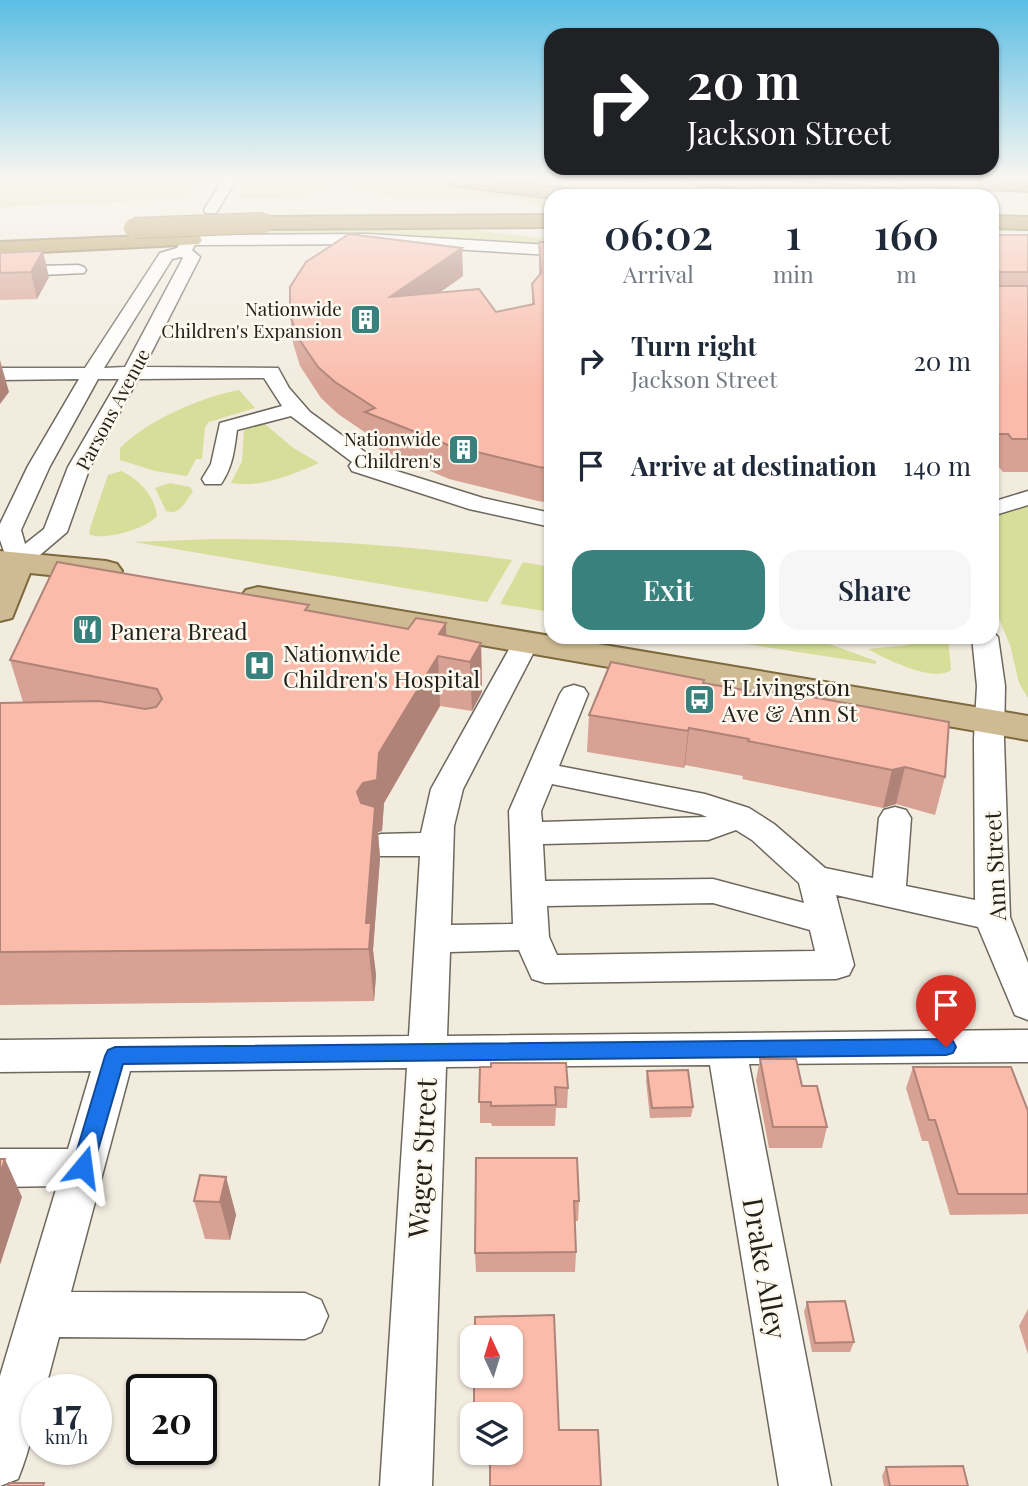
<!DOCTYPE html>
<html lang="en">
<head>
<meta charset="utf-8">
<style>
	body { margin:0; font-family:"Playfair Display",serif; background:#f6f6f7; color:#1f2937; height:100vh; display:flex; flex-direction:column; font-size:26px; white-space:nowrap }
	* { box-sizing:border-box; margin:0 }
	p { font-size:23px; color:#747a83 }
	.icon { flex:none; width:38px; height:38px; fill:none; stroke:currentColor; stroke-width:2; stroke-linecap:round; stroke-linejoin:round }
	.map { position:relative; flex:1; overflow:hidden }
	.drawer { position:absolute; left:544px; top:189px; width:455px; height:455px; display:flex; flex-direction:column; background:#fff; border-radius:21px; box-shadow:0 2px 5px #0004 }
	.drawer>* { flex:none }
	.guide { position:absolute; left:544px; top:28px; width:455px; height:147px; border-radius:21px; box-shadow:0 2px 5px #0004; background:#202124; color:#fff; overflow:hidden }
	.needle { width:46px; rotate:356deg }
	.buttons { position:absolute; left:460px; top:1325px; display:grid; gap:14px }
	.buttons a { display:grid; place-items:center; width:63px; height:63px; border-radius:14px; background:#fff; box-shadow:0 2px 5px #0004; font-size:35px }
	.speed { position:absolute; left:21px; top:1374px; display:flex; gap:14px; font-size:35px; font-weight:700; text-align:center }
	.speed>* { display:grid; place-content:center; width:91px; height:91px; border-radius:50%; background:#fff; box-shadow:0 2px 5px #0004; line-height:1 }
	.speed small { font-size:18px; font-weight:400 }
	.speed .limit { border:4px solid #111; border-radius:10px; background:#fff; color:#111 }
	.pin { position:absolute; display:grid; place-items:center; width:60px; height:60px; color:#fff; margin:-72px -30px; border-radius:50% 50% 50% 0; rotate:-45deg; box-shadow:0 0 7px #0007 }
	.pin .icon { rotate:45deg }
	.me { position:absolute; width:77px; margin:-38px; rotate:16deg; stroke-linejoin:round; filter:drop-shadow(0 0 5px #0008) }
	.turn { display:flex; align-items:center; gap:24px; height:147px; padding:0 28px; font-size:32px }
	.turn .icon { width:91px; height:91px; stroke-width:2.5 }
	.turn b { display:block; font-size:49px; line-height:60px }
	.eta { display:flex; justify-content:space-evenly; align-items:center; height:119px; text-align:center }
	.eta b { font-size:42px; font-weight:600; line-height:49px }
	.action { display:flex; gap:14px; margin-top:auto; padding:14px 28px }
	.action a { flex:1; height:80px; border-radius:21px; background:#39817c; color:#fff; font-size:28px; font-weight:600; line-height:80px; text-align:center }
	.action a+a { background:#f6f6f7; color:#1f2937 }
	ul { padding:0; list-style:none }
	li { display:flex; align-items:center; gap:21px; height:105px; padding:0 28px }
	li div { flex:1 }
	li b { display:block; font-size:26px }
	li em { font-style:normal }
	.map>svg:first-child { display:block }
	.green { fill:#d6de9a }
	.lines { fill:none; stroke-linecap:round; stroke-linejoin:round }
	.minor-casing { stroke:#6d685d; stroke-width:3 }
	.major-casing { stroke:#7d683b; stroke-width:4 }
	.highway-casing { stroke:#7d683b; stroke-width:4 }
	.minor { fill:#fff; fill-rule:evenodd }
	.major { fill:#cebb94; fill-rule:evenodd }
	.highway { fill:#ad8e4c; fill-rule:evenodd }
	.highway-bridge-casing { stroke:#7d683b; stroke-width:22; stroke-linecap:butt }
	.highway-bridge { stroke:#ad8e4c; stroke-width:20 }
	.wall { fill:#d7a193 }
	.shaded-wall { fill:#af8378 }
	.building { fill:#fabbab; stroke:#af8378; stroke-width:2 }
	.route { fill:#1a73e8; stroke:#114b97; stroke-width:2 }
	.labels { text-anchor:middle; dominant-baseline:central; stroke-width:5; stroke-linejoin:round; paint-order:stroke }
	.far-poi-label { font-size:19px; fill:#23211c; stroke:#fef9ef; text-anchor:end }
	.far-street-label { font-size:19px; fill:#23211c; stroke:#fef9ef }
	.poi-label { font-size:23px; fill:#23211c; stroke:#fef9ef; text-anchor:start }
	.street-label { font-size:23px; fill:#23211c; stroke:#fef9ef }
	.near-street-label { font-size:28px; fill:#23211c; stroke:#fef9ef }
</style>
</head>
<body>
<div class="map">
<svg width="1028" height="1486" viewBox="0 0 1028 1486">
	<rect width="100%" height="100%" fill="#f2ecdf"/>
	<path class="green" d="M207,180L181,199L0,207V181L3,180Z
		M246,180H427L551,197V208H543L512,197H390L338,186L302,197L237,198Z
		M483,180H626L845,196H662Z
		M800,180H860L1028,190V194Z
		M432,225L551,239V244L373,233L250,234L235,228Z
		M239,390L255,408L209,422L205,427L202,459H196L187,476L155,471L120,460V448C148,420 201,397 239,390Z
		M258,424H265L292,447L319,463C291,475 262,488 231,483L242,461L244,430Z
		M121,471C139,479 155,496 157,516C148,528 102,542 89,534L90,528L108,475Z
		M170,483L190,487L193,491C186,501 180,516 166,511L155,488Z
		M1028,501V698L1019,683L1010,645L992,602V514Z
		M215,539C315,539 413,546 512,560L487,602L134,542Z
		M523,562L551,567V612L500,604Z
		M701,637H810L876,661V664Z
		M928,637H948L951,670C934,683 885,659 868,649L908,645Z"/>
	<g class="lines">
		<defs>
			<path id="minor" d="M222,180H236L216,213H206L204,210Z
				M199,224L206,228L201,235L367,234L551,245V255L367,244L195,245L192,250L200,257L144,367L278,368L289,388L310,412L387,468L483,498L551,513V527L469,509L352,471L349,466L352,462L291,416L237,430C234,451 233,466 221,484H205L202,479L211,464L220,423L282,406L264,378L138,379L90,467L67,532L27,566L18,568L9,566L0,540V524L28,466L79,379L0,380V368H85L160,253L177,248L194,225ZM181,257L183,258L125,367L104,368L172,259ZM98,379H119L68,467L44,529L25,544L21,530L50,466Z
				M78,265L84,267L86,270L84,273L0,277V267Z
				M1028,491V505L992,516V502Z
				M992,631L998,637L1005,686L1004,739L1010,917L1028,963V1020L1015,1015L978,927L836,895L854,965L849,975L836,979L545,983L532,979L519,950L450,952L447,1036L1028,1030V1062L749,1064L831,1486H779L710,1065L446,1067L432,1486H380L407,1068L130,1071L71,1292L305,1293L321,1300L328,1316L321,1332L305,1339L59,1337L45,1390H37C37,1421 30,1449 18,1479L0,1486V1376L57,1186L0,1187V1149H68L91,1071L0,1072V1040L409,1036L420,856H381L369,853L365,845L369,837L381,834L421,833L431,789L513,642L517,636L526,634L535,636L539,642L463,789L454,826L451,925L513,924L509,811L560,694L564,688L574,685L584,688L588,694L559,766L705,794L749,808L774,824L825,868L873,878L879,818L884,810L895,807L906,810L911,818L906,886L975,900L974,739L977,686L972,637H992ZM552,784L700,814L707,817L542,822L541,811ZM736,830L752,840L799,883L804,903L713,879L545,881L543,844L708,840ZM713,903L810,930L815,951L557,955L549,937L547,906Z"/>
			<path id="major" d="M0,551L106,561L117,564L122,571L117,578L106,581L30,573L12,618L0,621Z
				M258,587L1028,716V740L246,604L241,597L246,590Z"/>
			<path id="highway" d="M443,180H494L582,191L591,196L551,198L452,185Z
				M686,180H770L930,191L939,196H851L695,185Z
				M893,180L1028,181V191L902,185Z
				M551,215V227L264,229L254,223L264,217Z
				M992,216L1028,217V229L992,228Z
				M192,234L199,236L202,240L199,244L0,254V242Z"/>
		</defs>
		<use href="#minor" class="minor-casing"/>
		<use href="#major" class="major-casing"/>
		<use href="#highway" class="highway-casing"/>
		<use href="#minor" class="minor"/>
		<use href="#major" class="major"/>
		<use href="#highway" class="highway"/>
		<defs>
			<path id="highway-bridge" d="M134,228L264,223"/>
		</defs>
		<use href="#highway-bridge" class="highway-bridge-casing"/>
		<use href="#highway-bridge" class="highway-bridge"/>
	</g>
	<path class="wall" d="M992,235H1028V472H1003L999,467H992Z
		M539,242H551V503L538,501L449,479L367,444L366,433L338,414L321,398L300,366L293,343L290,314L463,276L439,293L496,312L532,304V284L539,276Z
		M0,253L49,277L37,299L0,300Z
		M310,611L446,636L481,643L482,692L472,711L440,706L384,803L382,831L378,832L380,858L373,950L376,975L374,1001L0,1005V703L23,702L10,660Z
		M704,680V683L945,777L935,815L896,804L883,808L742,779L743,776L685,765L684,768L587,752L589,715Z
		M760,1059L802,1086L827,1127L822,1148H769L756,1080Z
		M480,1067L568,1088L567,1108H556L555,1126H492L491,1123H480Z
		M913,1067L1028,1111V1214L950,1215L928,1141H922L906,1088Z
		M647,1071L693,1107L691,1117L650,1118L646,1081Z
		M476,1158L579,1201L578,1221H575L576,1252L575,1272H476L475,1253Z
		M226,1177L236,1215L230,1240L205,1239L194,1201Z
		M807,1302L854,1342L850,1352H812L804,1312Z
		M1028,1309V1354L1019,1326Z
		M474,1376L559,1430L511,1414H474Z
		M886,1467L968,1486H884L882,1476Z"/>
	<path class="shaded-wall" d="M462,248L463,276L392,326L390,297Z
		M43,251L49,277L37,299L31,272Z
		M0,360L9,392L0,404Z
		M446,623L447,658L439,634Z
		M481,643L482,692L472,711L470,662Z
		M438,656L440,706L384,803L382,831L378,832L380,858L373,950L376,975L374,1001L366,923L357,792L379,753Z
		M689,728L685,765L684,768L688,731Z
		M905,767L896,804L883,808L892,770Z
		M5,1159L22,1197L0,1265V1174Z
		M226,1177L236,1215L230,1240L220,1202Z"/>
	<path class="building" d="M349,234L462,248L390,297L479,289L496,312L534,304L532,284L541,273L539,242H551V469L539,467L448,445L365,412L375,408L335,382L318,367L297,336L290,314V287L306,262Z
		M992,235H1028V272H999L996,275L997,286H1028V439H1012L1008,434H992Z
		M43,251L31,272L0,273V253Z
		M57,562L309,605L305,610L408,629L416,618L446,623L439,634L481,643L470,662L438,656L379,753L377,780L363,783L357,792L361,803L375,807L366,923H371L369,949L0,952V703L99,701L145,709L156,707L162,699L157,689L10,660Z
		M611,662L704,680L703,683L761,693V690L796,694L949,722L945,777L905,767L892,770L748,741L749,739L689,728L688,731L589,715Z
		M760,1059H796L802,1086H817L827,1127H773Z
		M491,1063H566L568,1088L555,1087L556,1105L491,1106V1102H479L480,1067H491Z
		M913,1067H1011L1028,1111V1194H958L935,1120H929Z
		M688,1070L693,1107L652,1108L647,1071Z
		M476,1158H577L579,1201H574L576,1252L475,1253Z
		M0,1159H5L0,1174Z
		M200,1175L226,1177L220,1202L194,1201Z
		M845,1301L854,1342L815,1343L807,1302Z
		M554,1315L559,1430H598L601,1486H490V1452H511V1414H490V1407H474V1376H511V1337H475V1317Z
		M963,1466L968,1486H890L886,1467Z
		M9,1483H44L43,1486H8Z"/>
	<linearGradient id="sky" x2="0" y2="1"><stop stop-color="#5abee4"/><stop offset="0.46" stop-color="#f9f6f1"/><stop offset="1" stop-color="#f9f6f1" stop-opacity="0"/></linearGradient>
	<rect width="1028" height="388" fill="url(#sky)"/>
	<path class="route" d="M946,1039L953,1041L956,1047L953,1053L946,1055L123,1064L91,1174L83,1177L76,1174L72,1167L105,1056L108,1050L115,1047Z"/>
	<defs>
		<symbol id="building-square" viewBox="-11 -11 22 22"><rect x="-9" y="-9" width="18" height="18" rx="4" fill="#39817c" stroke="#fef9ef"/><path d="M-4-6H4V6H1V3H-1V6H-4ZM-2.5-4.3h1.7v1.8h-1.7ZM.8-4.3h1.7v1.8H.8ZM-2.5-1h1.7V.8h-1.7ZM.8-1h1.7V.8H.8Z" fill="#fff"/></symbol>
		<symbol id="restaurant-square" viewBox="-11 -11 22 22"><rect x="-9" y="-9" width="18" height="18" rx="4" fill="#39817c" stroke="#fef9ef"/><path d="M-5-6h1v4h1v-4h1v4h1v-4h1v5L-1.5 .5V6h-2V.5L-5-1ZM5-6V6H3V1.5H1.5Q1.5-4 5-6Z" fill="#fff"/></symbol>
		<symbol id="hospital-square" viewBox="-11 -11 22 22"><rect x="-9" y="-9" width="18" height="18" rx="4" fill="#39817c" stroke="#fef9ef"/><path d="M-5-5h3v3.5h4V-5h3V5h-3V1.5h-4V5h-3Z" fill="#fff"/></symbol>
		<symbol id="bus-square" viewBox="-11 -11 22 22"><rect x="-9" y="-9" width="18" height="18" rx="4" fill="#39817c" stroke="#fef9ef"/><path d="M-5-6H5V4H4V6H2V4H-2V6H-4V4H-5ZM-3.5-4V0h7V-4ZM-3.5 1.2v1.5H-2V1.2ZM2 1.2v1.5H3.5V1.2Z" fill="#fff"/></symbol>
	</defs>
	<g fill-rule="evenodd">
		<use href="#building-square" x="348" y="302" width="35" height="35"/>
		<use href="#building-square" x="446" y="432" width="35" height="35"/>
		<use href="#restaurant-square" x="70" y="612" width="35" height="35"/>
		<use href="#hospital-square" x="242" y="648" width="35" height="35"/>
		<use href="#bus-square" x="682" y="682" width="35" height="35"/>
	</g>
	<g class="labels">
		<g class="far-poi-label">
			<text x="342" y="308">Nationwide<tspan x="342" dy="22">Children's Expansion</tspan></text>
			<text x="441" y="438">Nationwide<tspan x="441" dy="22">Children's</tspan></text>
		</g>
		<g class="far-street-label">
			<text transform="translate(112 409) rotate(-62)">Parsons Avenue</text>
		</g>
		<g class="poi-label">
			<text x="110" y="630">Panera Bread</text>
			<text x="283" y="652">Nationwide<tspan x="283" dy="26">Children's Hospital</tspan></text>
			<text x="722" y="686">E Livingston<tspan x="722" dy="26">Ave &amp; Ann St</tspan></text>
		</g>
		<g class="street-label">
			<text transform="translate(994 866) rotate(-93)">Ann Street</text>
		</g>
		<g class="near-street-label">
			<text transform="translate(421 1158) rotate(-87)">Wager Street</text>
			<text transform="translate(766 1268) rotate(80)">Drake Alley</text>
		</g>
	</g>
</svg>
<div class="buttons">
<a><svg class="needle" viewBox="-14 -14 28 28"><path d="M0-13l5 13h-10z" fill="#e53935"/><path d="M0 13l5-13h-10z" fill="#747a83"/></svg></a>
<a><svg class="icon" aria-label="layers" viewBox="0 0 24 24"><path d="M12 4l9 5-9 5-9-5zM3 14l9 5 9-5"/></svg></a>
</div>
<div class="speed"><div>17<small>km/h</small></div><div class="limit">20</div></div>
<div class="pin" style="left:946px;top:1047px;background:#d93025"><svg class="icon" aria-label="arrive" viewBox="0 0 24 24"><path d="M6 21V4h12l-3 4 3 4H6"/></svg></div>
<svg class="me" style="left:83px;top:1167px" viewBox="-20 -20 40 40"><path d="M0-17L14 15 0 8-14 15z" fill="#1a73e8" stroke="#fff" stroke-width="4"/></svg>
<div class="guide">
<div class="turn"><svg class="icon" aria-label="right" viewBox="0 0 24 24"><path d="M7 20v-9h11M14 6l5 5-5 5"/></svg><div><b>20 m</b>Jackson Street</div></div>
</div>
<section class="drawer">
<div class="eta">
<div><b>06:02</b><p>Arrival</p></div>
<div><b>1</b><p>min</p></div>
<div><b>160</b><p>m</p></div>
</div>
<ul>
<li><svg class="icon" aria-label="right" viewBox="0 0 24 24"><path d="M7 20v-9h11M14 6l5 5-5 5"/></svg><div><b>Turn right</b><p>Jackson Street</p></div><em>20 m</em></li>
<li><svg class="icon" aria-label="arrive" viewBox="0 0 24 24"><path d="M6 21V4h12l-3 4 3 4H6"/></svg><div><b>Arrive at destination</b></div><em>140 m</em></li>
</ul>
<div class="action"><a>Exit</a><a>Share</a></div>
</section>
</div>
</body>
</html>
